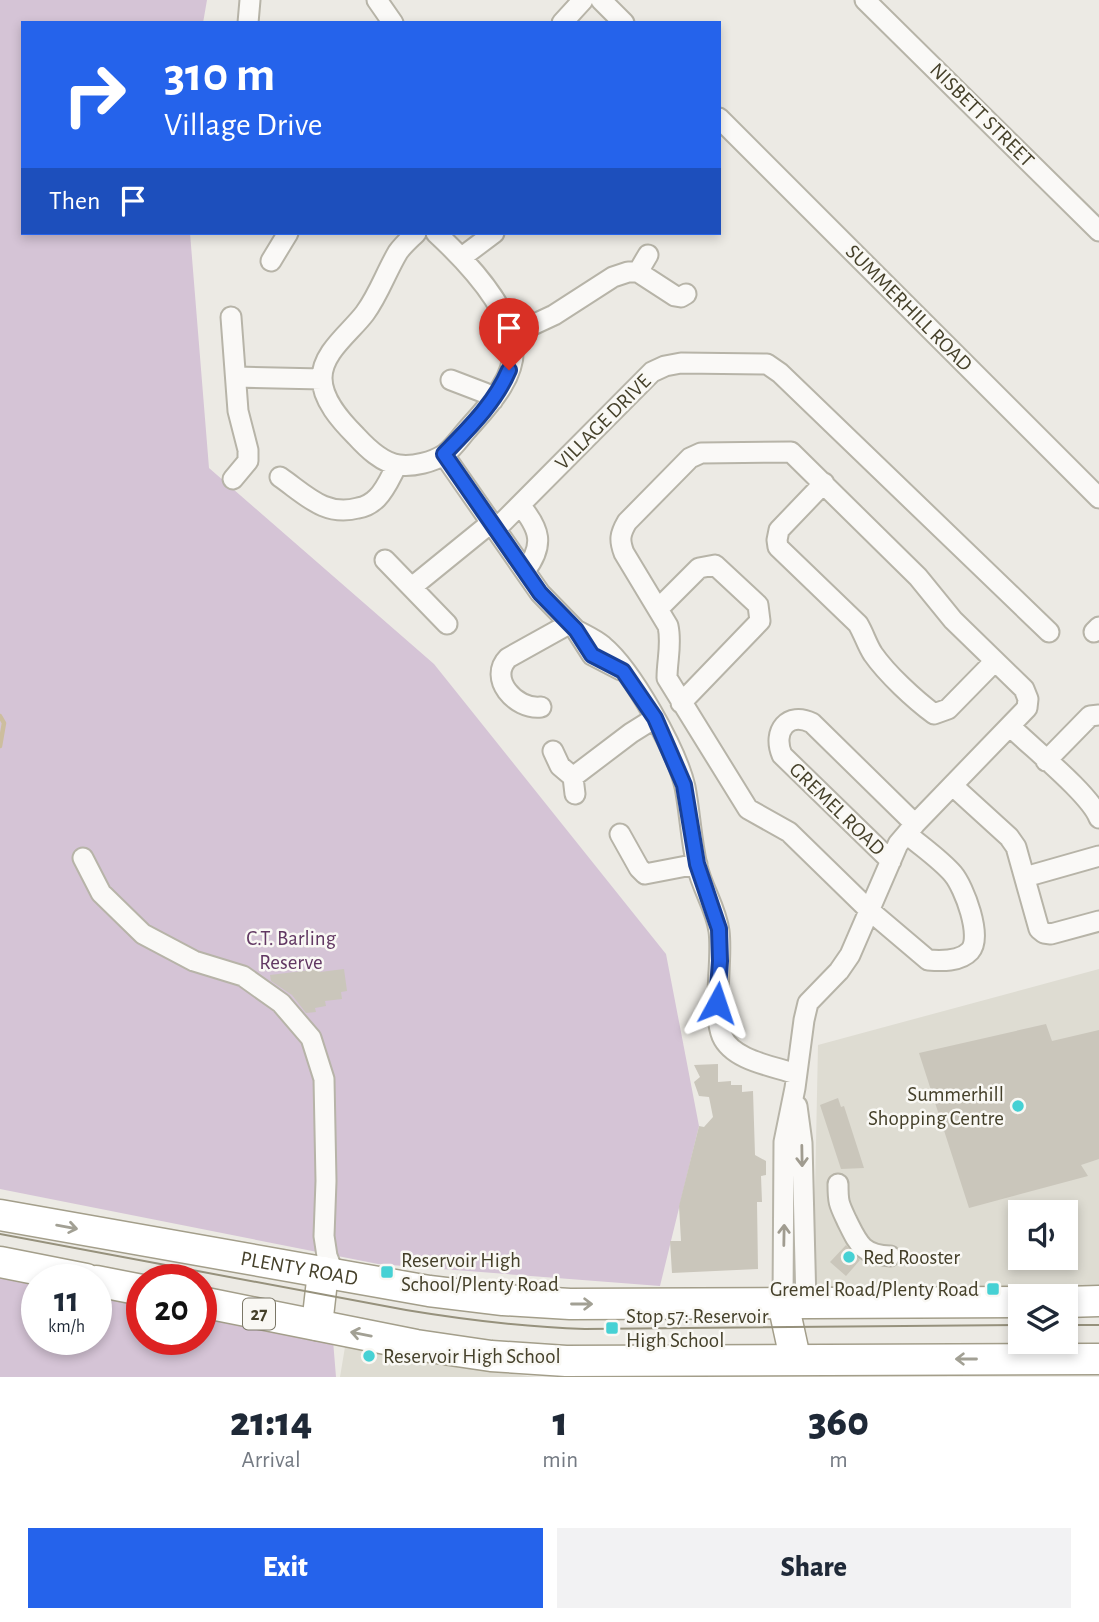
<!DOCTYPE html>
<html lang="en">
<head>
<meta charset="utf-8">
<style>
	body { margin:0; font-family:"Alegreya Sans",sans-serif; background:#f2f2f3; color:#1f2937; height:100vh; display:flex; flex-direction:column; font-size:26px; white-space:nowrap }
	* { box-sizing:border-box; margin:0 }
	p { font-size:23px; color:#747a83 }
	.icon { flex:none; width:38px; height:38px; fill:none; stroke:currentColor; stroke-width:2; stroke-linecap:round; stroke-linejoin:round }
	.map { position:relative; height:1377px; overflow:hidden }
	.panel { display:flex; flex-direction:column; background:#fff; flex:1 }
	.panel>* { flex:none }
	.banner { position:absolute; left:21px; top:21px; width:700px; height:214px; border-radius:0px; box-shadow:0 4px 10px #0003; background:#2563eb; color:#fff; overflow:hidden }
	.buttons { position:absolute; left:1008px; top:1200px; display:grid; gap:14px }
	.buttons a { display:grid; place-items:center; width:70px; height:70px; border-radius:0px; background:#fff; box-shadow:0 4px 10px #0003; font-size:35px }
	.speed { position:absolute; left:21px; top:1264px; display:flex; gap:14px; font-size:35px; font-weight:700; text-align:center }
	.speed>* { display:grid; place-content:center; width:91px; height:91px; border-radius:50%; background:#fff; box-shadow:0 4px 10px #0003; line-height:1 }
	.speed small { font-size:18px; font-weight:400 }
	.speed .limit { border:10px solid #d22; background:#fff; color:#111 }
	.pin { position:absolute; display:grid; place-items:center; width:60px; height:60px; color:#fff; margin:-72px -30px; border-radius:50% 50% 50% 0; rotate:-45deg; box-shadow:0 0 7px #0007 }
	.pin .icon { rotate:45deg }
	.me { position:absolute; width:77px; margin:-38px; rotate:5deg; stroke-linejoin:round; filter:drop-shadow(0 0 5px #0008) }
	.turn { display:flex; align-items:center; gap:24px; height:147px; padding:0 28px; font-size:32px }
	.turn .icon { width:91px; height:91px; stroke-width:2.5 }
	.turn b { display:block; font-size:49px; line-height:60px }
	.then { display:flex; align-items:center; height:66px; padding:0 28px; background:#0003; gap:14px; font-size:26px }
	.eta { display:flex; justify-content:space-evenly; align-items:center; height:119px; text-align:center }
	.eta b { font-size:42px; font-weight:800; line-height:49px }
	.action { display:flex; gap:14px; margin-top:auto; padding:14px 28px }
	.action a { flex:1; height:80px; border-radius:0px; background:#2563eb; color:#fff; font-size:28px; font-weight:800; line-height:80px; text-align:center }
	.action a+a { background:#f2f2f3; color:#1f2937 }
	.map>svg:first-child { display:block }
	.built { fill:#dedcd2; fill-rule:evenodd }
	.green { fill:#d5c4d6 }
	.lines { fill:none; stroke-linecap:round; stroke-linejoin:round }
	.stream { stroke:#cdbe9e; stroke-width:4.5 }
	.building { fill:#cac6bb }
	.minor-casing { stroke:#b7b4a8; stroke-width:23 }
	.highway-casing { stroke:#a39e8a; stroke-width:33 }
	.minor { stroke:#faf9f7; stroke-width:19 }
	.highway { stroke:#fff; stroke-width:30 }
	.tram { stroke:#96917c; stroke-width:2 }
	.oneway { stroke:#a09c90 }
	.oneway2 { stroke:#a2a094 }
	.route-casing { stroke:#184099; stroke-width:18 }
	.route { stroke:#2563eb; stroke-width:12 }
	.poi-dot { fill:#46d1d4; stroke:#f9f8f4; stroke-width:2.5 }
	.labels { text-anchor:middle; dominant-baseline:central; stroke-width:5; stroke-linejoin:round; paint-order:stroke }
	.shield { fill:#f9f8f4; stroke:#7b7767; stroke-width:2 }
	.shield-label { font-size:19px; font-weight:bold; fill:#45402a }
	.street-label { font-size:21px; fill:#45402a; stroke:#f9f8f4 }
	.park-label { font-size:21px; fill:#613762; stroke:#f9f8f4 }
	.poi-label { font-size:21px; fill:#45402a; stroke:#f9f8f4; text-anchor:start }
</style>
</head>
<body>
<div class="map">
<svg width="1099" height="1377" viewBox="0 0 1099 1377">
	<rect width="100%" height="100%" fill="#eceae4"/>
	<path class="built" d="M1099,969V1290L813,1291L818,1045ZM1020,1213H1066V1258H1020Z
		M345,1347L442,1365L536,1377H340Z"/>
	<path class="green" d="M0,0H207L203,23H23V233H190L209,468L434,664L666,954L699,1126L660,1286L378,1264L0,1189Z
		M0,1264L37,1279V1339H96V1283L142,1292V1339H201V1303L332,1328L336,1377H0Z"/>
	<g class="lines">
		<path class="stream" d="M0,716L4,723L0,746"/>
	</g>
	<path class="building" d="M319,969L320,972L344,969L347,991L341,992L342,999L325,1001L326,1006L315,1008L316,1012L306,1013L292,995L271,981L270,975Z
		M1046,1024L1052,1041L1099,1030V1159L1081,1165L1088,1176L969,1208L919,1053Z
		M718,1064V1082L731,1081V1085H742V1092L753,1091L755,1155L766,1161V1175L761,1176L762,1202H757L758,1269L672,1273L670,1241H681L679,1206L699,1126L704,1127L713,1117L709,1097L699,1096L694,1082L700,1077L694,1065Z
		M838,1098L841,1107L844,1106L864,1168L841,1169L820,1105Z
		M846,1245L860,1260L846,1276L830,1262Z"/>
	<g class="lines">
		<defs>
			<path id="minor" d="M377,0L393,23
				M601,0L624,23
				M865,0L1099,231
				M248,23L250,0
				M562,23L583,0
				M719,118L1099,498
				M416,233C410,239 403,245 398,252C386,272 379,294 365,313C351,332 322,352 322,378C322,400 341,421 356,436C367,448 382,463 399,465C413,467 433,462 445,454C453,448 460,438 466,431C486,408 517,378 513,345C508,304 465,260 436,233
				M462,257L494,233
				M271,261L288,233
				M638,272L648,255
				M231,317L238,411L248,450V461L233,479
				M511,335L554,315L613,277L628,272H638L675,296L681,297L686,294
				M237,377L322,379
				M451,380L485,393L493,400
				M444,455L540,593L576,630L592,655L621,670
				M280,477C306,495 325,517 358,508C365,507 372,503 377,498C386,489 391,476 397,465
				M824,483L779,530L777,540L778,547L858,624C864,634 867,645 873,654C887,674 914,699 934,714L948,709L995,661
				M520,505C540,529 545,545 525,571
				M496,529L652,372L665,366L681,363L767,364L780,373L1049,632
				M385,560L447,624
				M412,587L492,522
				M659,608L699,568L715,565L758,605L760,621L681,703
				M576,630C585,635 595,639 603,646C632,670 677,751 685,787C690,813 691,840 697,866C702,888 716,908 719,931C723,961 712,1012 722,1036C733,1061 774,1066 796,1074
				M1094,632L1099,627
				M541,707C515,710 488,678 508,658L569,624
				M1011,727C1031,747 1090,794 1099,818
				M553,751L560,766L573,777L575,794
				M1046,761L1090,716L1099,715
				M573,777L631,733L655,718
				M953,786L1009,837L1016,847L1039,929L1044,933L1051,934L1099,921
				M620,834L639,868L645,874L697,864
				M83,858L101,893L143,934L194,961L243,976L281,1003L311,1038L324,1079L326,1181L324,1236L327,1256L334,1274
				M891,861L782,755C772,731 788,711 812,723L915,824
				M1025,877L1099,856
				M797,1106L802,1143L806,1304
				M838,1184C838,1203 839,1204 847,1221C858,1243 862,1255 890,1256
				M783,1303L784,1142L795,1088L804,1020L808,1003L839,971L850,955L898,844L915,824L1027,708L1028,699L1024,689L953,620L918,577L791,452L701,453L690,458L627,522C620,534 619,540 624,553L668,626C672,644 667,660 667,678L748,809L789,832L869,910L928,960C941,961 960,962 970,951C983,937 964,887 953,874C940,859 922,847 907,834"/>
			<g id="highway">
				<path id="s1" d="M0,1215L429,1291L503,1300L570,1304L1020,1302"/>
				<path d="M0,1262L86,1279"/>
				<path d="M96,1281L142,1290"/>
				<path d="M201,1302L416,1345L491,1356L566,1361L1099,1359"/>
				<path d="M1066,1302L1099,1301"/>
				<path d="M783,1303L795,1358"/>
				<path d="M317,1325L323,1272"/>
			</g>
		</defs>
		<use href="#minor" class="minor-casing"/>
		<use href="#highway" class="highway-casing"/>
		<use href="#minor" class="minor"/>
		<use href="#highway" class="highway"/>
		<path class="tram" d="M0,1234L406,1310C466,1320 525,1327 585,1329L1020,1325
			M1066,1325H1099"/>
	</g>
	<defs><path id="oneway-shaft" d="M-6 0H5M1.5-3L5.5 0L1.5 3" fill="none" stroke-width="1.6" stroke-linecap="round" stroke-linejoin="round" transform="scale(1.75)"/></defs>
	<g class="oneway">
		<use href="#oneway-shaft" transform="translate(802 1156) rotate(89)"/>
		<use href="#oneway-shaft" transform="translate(784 1235) rotate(-89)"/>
	</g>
	<g class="oneway2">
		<use href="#oneway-shaft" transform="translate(67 1227) rotate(10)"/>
		<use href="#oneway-shaft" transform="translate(582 1304)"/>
		<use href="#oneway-shaft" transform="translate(361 1334) rotate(-169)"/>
		<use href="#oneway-shaft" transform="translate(966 1359) rotate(-180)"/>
	</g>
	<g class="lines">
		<defs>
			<path id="route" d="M509,370C495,403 469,428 444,454L540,593L576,630L592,655L623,671L655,718L684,785L697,864L719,929L720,961L717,1003"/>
		</defs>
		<use href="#route" class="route-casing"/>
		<use href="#route" class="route"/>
	</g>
	<g class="poi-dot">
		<circle cx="1018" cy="1106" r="7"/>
		<circle cx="849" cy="1257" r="7"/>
		<rect x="380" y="1265" width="14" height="14" rx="3.5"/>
		<rect x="986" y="1282" width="14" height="14" rx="3.5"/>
		<rect x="605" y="1321" width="14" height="14" rx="3.5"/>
		<circle cx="369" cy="1356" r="7"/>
	</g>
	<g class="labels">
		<rect class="shield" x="243" y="1298.5" width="32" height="31" rx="5"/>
		<g class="shield-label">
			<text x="259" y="1314">27</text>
		</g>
		<g class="street-label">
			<text transform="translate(982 115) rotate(45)">NISBETT STREET</text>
			<text transform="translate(909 308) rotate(45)">SUMMERHILL ROAD</text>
			<text transform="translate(603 422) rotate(-45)">VILLAGE DRIVE</text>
			<text transform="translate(837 809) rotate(44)">GREMEL ROAD</text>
			<text stroke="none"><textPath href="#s1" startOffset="304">PLENTY ROAD</textPath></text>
		</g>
		<g class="park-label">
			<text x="291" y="938">C.T. Barling<tspan x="291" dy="24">Reserve</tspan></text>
		</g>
		<g class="poi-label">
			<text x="1004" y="1094" text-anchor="end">Summerhill<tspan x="1004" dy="24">Shopping Centre</tspan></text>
			<text x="863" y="1257">Red Rooster</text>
			<text x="401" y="1260">Reservoir High<tspan x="401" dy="24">School/Plenty Road</tspan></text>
			<text x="979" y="1289" text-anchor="end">Gremel Road/Plenty Road</text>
			<text x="626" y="1316">Stop 57: Reservoir<tspan x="626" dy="24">High School</tspan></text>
			<text x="383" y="1356">Reservoir High School</text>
		</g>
	</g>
</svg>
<div class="buttons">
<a><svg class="icon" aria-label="sound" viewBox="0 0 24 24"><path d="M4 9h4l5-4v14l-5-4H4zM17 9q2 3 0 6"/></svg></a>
<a><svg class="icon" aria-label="layers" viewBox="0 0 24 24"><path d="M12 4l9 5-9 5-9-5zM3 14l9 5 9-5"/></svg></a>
</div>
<div class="speed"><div>11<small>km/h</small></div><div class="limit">20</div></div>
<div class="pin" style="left:509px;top:370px;background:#d93025"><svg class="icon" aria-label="arrive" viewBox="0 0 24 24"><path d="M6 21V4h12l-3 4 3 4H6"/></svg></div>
<svg class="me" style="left:717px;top:1003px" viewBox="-20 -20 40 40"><path d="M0-17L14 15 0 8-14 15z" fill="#2563eb" stroke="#fff" stroke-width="4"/></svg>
<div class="banner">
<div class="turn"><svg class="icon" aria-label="right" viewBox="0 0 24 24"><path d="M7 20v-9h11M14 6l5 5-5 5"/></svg><div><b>310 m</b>Village Drive</div></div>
<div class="then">Then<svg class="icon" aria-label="arrive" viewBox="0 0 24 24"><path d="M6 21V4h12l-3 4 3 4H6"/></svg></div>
</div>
</div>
<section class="panel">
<div class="eta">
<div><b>21:14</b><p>Arrival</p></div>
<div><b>1</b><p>min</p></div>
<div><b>360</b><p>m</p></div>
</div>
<div class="action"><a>Exit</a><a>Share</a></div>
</section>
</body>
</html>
